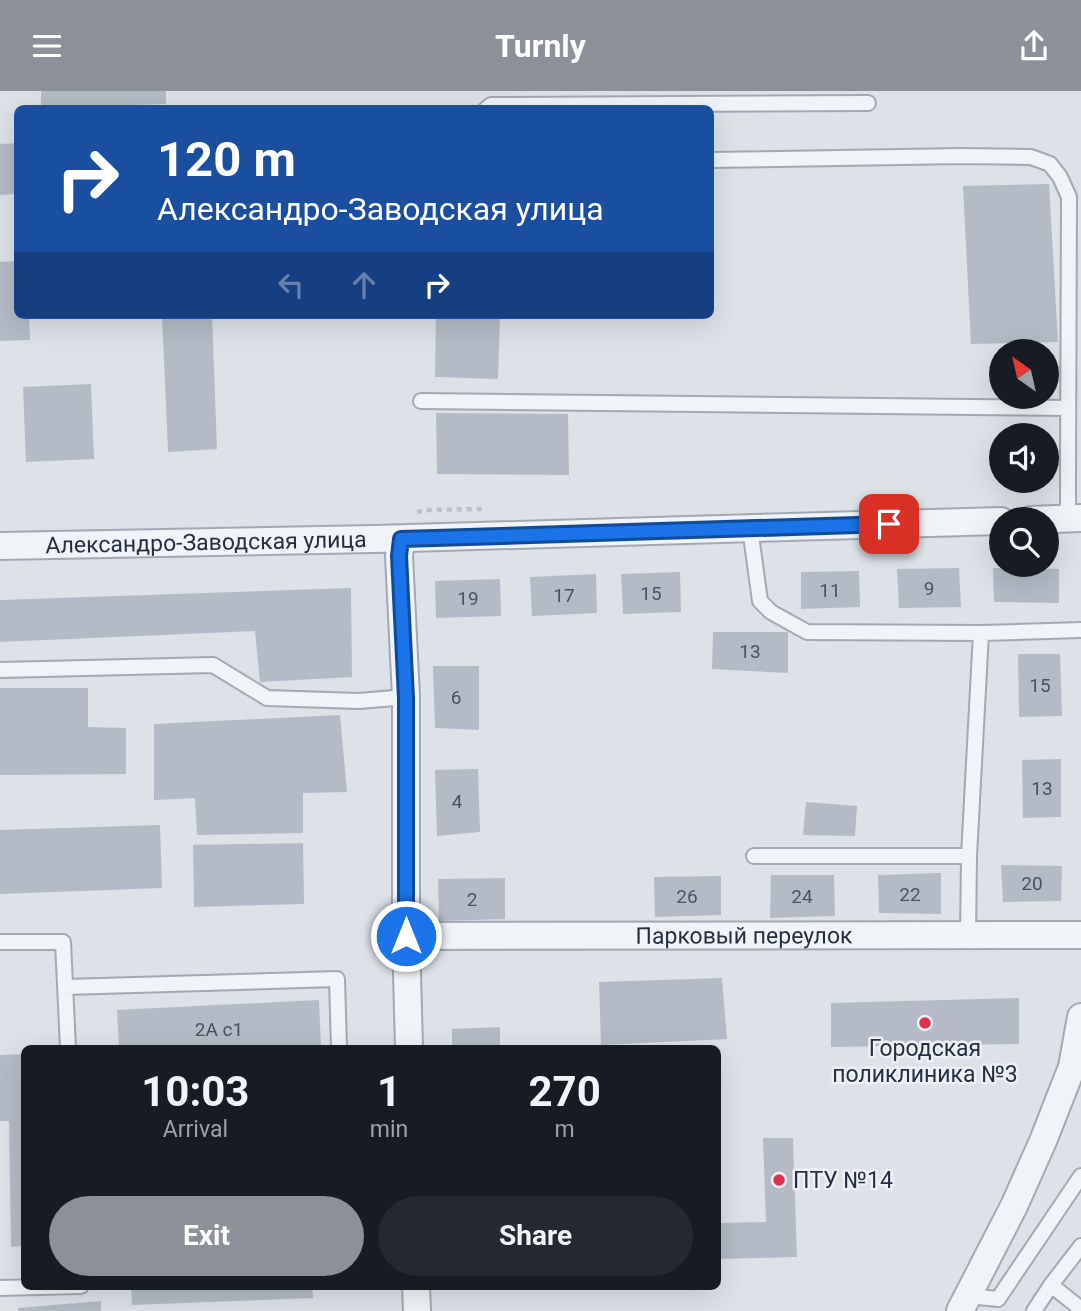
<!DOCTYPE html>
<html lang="en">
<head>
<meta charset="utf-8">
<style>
	body { margin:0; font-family:Roboto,sans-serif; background:#242831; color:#f1f3f6; height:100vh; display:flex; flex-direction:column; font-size:26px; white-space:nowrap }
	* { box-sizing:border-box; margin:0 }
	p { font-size:23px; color:#9ea1a6 }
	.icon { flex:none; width:38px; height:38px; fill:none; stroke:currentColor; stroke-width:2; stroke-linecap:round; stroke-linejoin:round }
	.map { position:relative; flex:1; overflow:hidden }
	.drawer { position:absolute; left:21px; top:954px; width:700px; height:245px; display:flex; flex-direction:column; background:#171b24; border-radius:10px; box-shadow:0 7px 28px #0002 }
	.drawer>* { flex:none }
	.top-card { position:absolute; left:14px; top:14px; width:700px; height:214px; border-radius:10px; box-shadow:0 7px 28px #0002; background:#1a4fa0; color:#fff; overflow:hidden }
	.needle { width:46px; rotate:326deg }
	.controls { position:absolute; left:989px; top:248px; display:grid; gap:14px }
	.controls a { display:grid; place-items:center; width:70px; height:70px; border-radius:50%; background:#171b24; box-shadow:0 7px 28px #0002; font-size:35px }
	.pin { position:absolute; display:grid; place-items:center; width:60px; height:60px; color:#fff; margin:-30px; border-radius:14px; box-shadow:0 4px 10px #0006 }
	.me { position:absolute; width:77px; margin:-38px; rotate:0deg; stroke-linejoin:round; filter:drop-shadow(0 0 5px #0008) }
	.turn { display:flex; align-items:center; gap:24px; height:147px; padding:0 28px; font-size:32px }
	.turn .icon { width:91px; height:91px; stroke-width:2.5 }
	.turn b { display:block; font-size:49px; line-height:60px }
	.lanes { display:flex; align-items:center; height:66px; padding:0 28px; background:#0003; justify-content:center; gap:35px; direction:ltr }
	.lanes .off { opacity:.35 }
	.eta { display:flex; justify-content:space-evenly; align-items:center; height:119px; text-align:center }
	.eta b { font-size:42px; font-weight:700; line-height:49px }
	.cta { display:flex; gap:14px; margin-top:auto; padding:14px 28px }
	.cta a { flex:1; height:80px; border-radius:42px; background:#8c9099; color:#fff; font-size:28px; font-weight:700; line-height:80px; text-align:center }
	.cta a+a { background:#242831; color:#f1f3f6 }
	header { display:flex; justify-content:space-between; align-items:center; height:91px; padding:0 28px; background:#8c9099; color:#fff; font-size:32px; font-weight:700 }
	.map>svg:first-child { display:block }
	.building { fill:#b4bbc6 }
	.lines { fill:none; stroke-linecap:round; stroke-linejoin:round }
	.service-casing { stroke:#a2a9b3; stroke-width:18 }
	.minor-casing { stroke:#a2a9b3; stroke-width:30 }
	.path { stroke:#bbc0c8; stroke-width:4.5; stroke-dasharray:5 5; stroke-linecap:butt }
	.service { stroke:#f0f3f7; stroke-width:14 }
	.minor { stroke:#f0f3f7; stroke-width:26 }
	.route-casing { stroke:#114b97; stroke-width:18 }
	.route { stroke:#1a73e8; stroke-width:12 }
	.poi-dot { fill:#dc344f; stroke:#edf1f6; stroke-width:2.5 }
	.labels { text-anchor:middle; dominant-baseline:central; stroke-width:5; stroke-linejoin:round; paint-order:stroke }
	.number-label { font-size:19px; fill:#495262 }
	.street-label { font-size:23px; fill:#252f41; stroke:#edf1f6 }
	.poi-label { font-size:23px; fill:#252f41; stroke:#edf1f6 }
</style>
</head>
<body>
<header><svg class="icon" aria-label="menu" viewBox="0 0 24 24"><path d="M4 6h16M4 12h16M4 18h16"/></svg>Turnly<svg class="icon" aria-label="share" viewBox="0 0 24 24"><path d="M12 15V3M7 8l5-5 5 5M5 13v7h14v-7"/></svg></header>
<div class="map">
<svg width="1081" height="1220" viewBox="0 0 1081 1220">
	<rect width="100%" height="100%" fill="#dde2e9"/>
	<path class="building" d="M41,0H166V13L41,17Z
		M18,52V103L0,104V53Z
		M1049,93L1058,251L971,253L963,95Z
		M18,170V224H29L30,249L0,250V171Z
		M162,224H212L217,358L168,361Z
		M436,224H500L498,288L435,286Z
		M91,293L94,368L26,371L23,296Z
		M436,322L568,323L569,384L437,383Z
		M959,477L961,516L899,517L897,478Z
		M993,477L1059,478V512L994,511Z
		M859,480L860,516L801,518V481Z
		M680,481L681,521L623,523L621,483Z
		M596,483L597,522L532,525L530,486Z
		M500,488L501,525L436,527L435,490Z
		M351,497L352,586L260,591L255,540L0,551V509Z
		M713,541H788V582L712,578Z
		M1018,563H1060L1062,625L1019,626Z
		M433,575H479V639L435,637Z
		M0,597H88V636L126,637V683L0,684Z
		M340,624L347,701L303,702V742L197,744L195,707L154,709V633Z
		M1061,668V726L1023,727L1022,669Z
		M478,678L480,741L437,745L435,679Z
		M806,711L857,715L855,745L803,744Z
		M160,734L162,797L0,803V739Z
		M303,752L304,813L194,816L193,754Z
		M1001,774L1062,775L1061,810L1003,811Z
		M941,782V823L879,822L878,784Z
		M771,784H834L835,825L770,827Z
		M721,785V824L655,826L654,786Z
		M505,787V828L439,830L438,788Z
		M722,887L727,948L601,954L599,891Z
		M1019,907V953L831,956V912Z
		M319,909L321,957H119L117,919Z
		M500,936V957H452V938Z
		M24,963V1155L11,1156L9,1030H0V964Z
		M763,1047H793L797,1166L718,1168V1132L766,1131Z
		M131,1195H312L313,1207L132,1214Z
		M101,1210V1220H18V1217Z"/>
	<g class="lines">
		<defs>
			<path id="service" d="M486,18L491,14L868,12
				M710,69L962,65L1031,66L1050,73L1060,86L1069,106L1068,379V413L1066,428
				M421,310L1068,317
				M750,437L760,510L771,521L807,541L981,542L1081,539
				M0,579L213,574L267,607L359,610L406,606
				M754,765H969L981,542
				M968,845L969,765
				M0,851H63L68,957
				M65,896L337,888L339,957
				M1051,1194L1081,1218
				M0,1197L81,1195
				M968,1205L998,1208L1081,1085
				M1034,1220L1051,1194L1081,1155"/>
			<g id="minor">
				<path d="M1030,429L1081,427"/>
				<path d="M401,448L399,465L406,606V845L409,957"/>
				<path id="s1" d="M0,455L374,448L1001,430"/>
				<path id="s2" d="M406,845L1081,844"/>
				<path d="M416,1195L417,1220"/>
				<path d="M960,1220L1014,1115L1043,1050L1072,976L1081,926"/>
			</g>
		</defs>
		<use href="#service" class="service-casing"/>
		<use href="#minor" class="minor-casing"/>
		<path class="path" d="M417,421L426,419L485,418"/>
		<use href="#service" class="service"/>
		<use href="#minor" class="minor"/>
	</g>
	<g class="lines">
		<defs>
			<path id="route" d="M406,845V607L399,465L401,448L889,433"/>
		</defs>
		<use href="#route" class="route-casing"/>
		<use href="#route" class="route"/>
	</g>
	<g class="poi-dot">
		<circle cx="925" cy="932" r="7"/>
		<circle cx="779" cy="1089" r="7"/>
	</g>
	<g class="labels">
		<g class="number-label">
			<text x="929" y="497">9</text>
			<text x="830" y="499">11</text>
			<text x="651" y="502">15</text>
			<text x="564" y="504">17</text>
			<text x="468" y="507">19</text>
			<text x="750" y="560">13</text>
			<text x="1040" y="594">15</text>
			<text x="456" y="606">6</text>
			<text x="1042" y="697">13</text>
			<text x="457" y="710">4</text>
			<text x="1032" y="792">20</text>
			<text x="910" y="803">22</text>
			<text x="687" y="805">26</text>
			<text x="802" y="805">24</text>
			<text x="472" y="808">2</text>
			<text x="219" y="938">2А с1</text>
		</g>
		<g class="street-label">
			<text stroke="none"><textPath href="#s1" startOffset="206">Александро-Заводская улица</textPath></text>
			<text stroke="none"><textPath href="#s2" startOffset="338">Парковый переулок</textPath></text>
		</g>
		<g class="poi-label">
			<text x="925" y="957">Городская<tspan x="925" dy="26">поликлиника №3</tspan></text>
			<text x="793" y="1089" text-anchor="start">ПТУ №14</text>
		</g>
	</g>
</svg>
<div class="controls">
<a><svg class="needle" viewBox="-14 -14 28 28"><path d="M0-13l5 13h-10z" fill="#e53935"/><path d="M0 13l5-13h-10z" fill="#9ea1a6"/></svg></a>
<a><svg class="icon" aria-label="sound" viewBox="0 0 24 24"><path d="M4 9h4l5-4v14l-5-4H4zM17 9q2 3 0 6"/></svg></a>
<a><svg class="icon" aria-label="search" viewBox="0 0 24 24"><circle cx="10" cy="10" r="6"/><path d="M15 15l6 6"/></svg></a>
</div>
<div class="pin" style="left:889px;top:433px;background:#d93025"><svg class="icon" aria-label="arrive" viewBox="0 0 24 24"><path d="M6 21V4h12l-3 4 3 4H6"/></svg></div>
<svg class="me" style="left:406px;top:845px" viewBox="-20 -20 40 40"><circle r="17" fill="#1a73e8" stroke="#fff" stroke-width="3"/><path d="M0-11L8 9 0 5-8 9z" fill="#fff"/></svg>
<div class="top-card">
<div class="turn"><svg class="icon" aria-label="right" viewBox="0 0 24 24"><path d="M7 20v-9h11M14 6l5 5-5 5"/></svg><div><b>120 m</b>Александро-Заводская улица</div></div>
<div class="lanes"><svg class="icon off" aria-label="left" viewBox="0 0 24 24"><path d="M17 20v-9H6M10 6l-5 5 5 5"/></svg><svg class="icon off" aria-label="ahead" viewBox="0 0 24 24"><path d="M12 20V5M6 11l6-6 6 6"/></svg><svg class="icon" aria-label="right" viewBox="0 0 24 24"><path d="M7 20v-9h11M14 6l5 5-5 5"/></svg></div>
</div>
<section class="drawer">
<div class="eta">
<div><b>10:03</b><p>Arrival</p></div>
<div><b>1</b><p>min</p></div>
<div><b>270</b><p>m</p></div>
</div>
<div class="cta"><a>Exit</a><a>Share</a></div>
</section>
</div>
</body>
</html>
